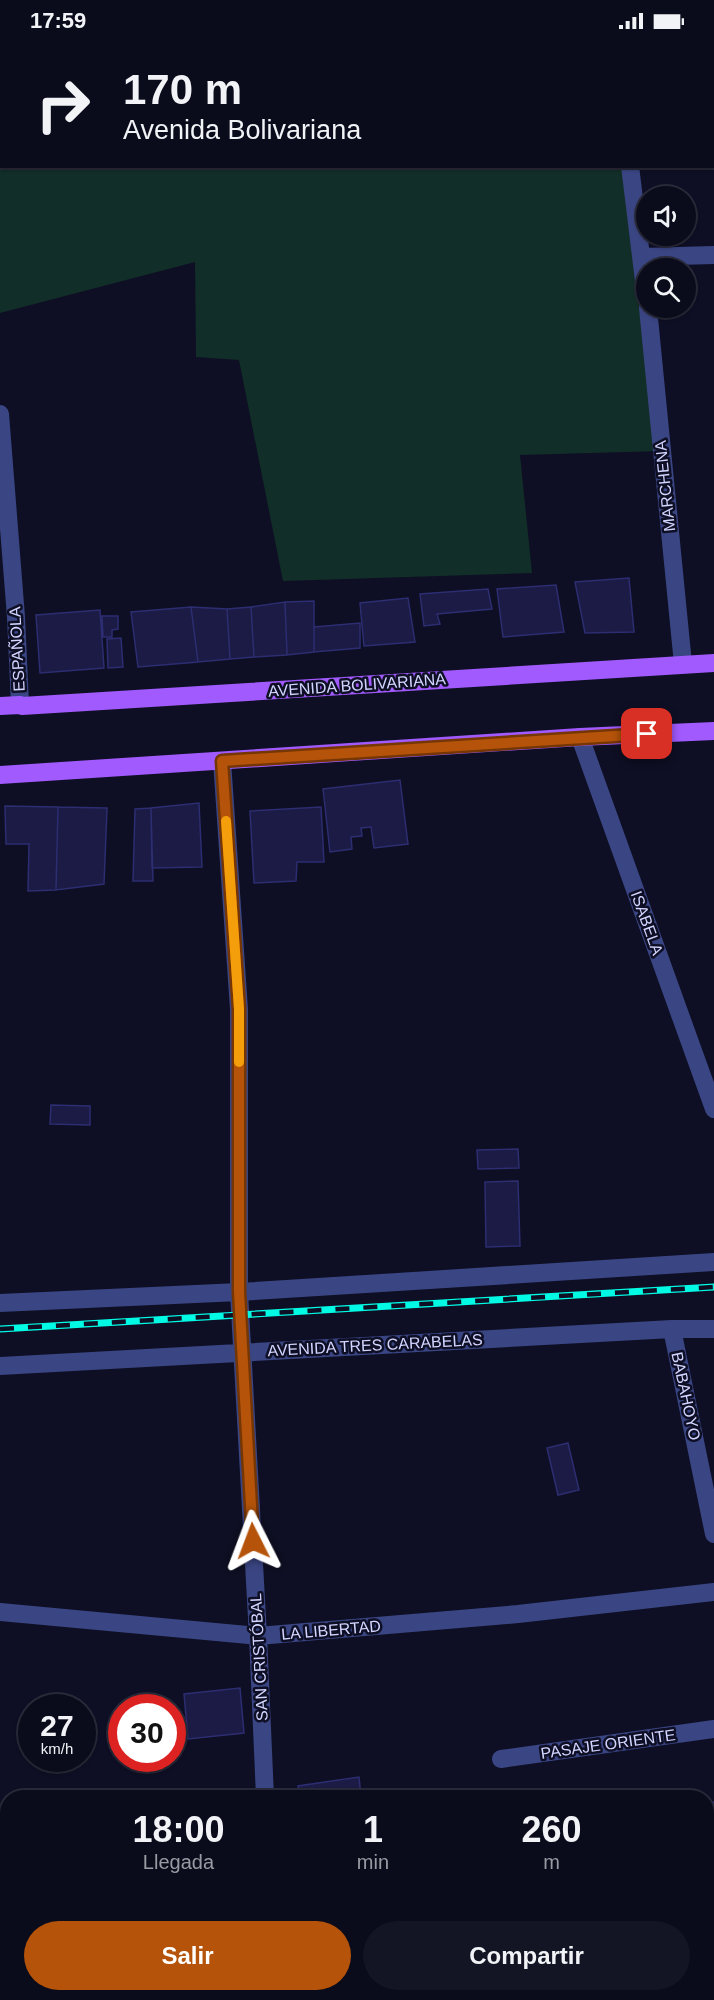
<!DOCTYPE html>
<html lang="es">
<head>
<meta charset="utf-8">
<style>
	body { margin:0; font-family:Arial,sans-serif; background:#131424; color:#f1f3f6; height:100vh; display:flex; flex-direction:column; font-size:22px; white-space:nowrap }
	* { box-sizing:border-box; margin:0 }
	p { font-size:20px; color:#999ba3 }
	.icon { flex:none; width:33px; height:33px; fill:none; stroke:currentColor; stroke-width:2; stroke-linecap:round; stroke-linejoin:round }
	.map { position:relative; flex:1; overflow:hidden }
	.panel { position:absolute; left:0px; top:1748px; width:714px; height:212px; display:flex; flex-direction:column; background:#0a0b1b; border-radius:24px 24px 0 0; box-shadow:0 2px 4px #0004,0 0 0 2px #2a2b3a }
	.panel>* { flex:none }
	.guide { position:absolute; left:0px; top:0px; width:714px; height:126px; box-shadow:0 2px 4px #0004,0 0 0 2px #2a2b3a; background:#0a0b1b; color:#f1f3f6; overflow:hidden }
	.controls { position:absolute; left:636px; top:144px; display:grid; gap:12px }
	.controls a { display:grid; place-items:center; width:60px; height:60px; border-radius:50%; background:#0a0b1b; box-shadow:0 2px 4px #0004,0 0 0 2px #2a2b3a; font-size:30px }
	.speed { position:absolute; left:18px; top:1652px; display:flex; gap:12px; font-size:30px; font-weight:700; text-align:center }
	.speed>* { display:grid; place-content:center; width:78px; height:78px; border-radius:50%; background:#0a0b1b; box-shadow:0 2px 4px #0004,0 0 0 2px #2a2b3a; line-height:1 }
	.speed small { font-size:15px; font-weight:400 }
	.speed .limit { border:9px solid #d22; background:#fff; color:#111 }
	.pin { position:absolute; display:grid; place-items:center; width:51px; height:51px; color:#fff; margin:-26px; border-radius:12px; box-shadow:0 3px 9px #0006 }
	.me { position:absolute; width:66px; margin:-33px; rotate:357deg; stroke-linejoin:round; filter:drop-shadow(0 0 4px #0008) }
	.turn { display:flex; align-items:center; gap:21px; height:126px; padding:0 24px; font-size:27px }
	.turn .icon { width:78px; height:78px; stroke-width:2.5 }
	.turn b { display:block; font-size:42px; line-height:51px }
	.eta { display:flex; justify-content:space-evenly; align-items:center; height:102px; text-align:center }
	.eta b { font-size:36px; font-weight:800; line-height:42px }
	.primary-button { display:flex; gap:12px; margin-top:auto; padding:12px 24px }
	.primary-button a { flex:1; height:69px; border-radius:36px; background:#b45309; color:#fff; font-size:24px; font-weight:800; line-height:69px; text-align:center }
	.primary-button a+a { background:#131424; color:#f1f3f6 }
	.status { display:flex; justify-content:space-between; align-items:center; height:42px; padding:0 30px; background:#0a0b1b; direction:ltr }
	.status svg { height:16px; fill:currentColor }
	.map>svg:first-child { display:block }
	.green { fill:#122e28 }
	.building { fill:#1b1b45; stroke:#2d2d71; stroke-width:1.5 }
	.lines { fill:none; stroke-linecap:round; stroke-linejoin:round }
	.minor { stroke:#3a4583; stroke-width:18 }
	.major { stroke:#a15afe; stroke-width:18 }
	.rail-casing { stroke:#02fae4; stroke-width:7 }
	.rail { stroke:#0e0f24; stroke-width:4.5; stroke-dasharray:14; stroke-linecap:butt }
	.route-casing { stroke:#753606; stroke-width:15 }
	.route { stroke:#b45309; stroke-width:10 }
	.slow { stroke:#f59e0b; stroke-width:10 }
	.labels { text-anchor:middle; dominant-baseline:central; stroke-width:5; stroke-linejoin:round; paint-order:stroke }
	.street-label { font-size:16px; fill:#d2d5ff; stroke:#0e0f24 }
</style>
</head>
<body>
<div class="status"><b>17:59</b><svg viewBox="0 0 49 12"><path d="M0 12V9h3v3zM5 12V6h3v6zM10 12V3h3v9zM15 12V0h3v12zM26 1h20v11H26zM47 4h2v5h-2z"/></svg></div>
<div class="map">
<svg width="714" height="1958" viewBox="0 0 714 1958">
	<rect width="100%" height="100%" fill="#0e0f24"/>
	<path class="green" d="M0,0H613V1L2,2V124L628,125L662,409L520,413L532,531L283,539L239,318L196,315L195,220L0,271Z"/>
	<path class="building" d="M629,536L634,590L585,591L575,540Z
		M556,543L564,590L503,595L497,547Z
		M488,547L492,567L437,572L440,582L424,584L420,552Z
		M408,556L415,600L364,604L360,561Z
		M314,559V610L287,613L285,560Z
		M285,560L287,613L254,615L251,565Z
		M191,565L198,620L138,625L131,570Z
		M191,565L227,567L230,617L198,620Z
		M251,565L254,615L230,617L227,567Z
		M100,568L104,626L40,631L36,573Z
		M102,574H118V587L112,588V595H103Z
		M360,581V606L314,610V585Z
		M121,596L123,625L108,626L107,597Z
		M400,738L408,802L374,806L371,785L361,786L362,794L351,795L352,807L330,810L323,747Z
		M199,761L202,825L152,826L151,766Z
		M5,764L58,765L56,848L28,849L29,802H6Z
		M58,765L107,766L104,842L56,848Z
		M321,765L324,820H297L296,839L254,841L250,769Z
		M151,766L153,839H133L135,767Z
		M51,1063L90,1064V1083L50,1082Z
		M518,1107L519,1126L478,1127L477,1108Z
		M518,1139L520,1204L486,1205L485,1140Z
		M568,1401L579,1448L558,1453L547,1406Z
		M240,1646L244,1691L188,1697L184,1652Z
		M172,1674L177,1699L172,1700Z
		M359,1735L361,1755H300L298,1744Z
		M714,1760V1890L706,1891V1761Z"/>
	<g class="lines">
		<path class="minor" d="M613,0V2
			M630,124L646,255
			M642,215L714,213
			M648,266L683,622
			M0,372L16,575L20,663
			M580,695L714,1067
			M222,719L239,967V1250L258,1594L265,1755
			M0,1261L239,1250L714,1220
			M672,1287L714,1492
			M0,1324L672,1287H714
			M0,1570L258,1594L518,1572L714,1550
			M501,1717L714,1687
			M0,1900H8
			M41,1952V1958
			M277,1952V1958"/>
		<path class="major" d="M0,664L20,663L22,664L714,621
			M0,733L580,695L714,689"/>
		<defs>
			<path id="rail" d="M0,1287L714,1245"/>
		</defs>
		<use href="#rail" class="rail-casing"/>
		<use href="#rail" class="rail"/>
	</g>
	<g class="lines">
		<defs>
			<path id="route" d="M253,1499L239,1250V967L222,719L647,692"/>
		</defs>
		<use href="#route" class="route-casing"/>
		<use href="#route" class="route"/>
		<path class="slow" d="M226,779L239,967V1020"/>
	</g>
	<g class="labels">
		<g class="street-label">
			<text transform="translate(665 444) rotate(-96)">MARCHENA</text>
			<text transform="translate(17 607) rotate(-93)">ESPAÑOLA</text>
			<text transform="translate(357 643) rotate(-4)">AVENIDA BOLIVARIANA</text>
			<text transform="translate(647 881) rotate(70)">ISABELA</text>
			<text transform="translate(375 1303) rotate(-3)">AVENIDA TRES CARABELAS</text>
			<text transform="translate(686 1354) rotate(78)">BABAHOYO</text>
			<text transform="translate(331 1588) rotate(-5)">LA LIBERTAD</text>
			<text transform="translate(259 1615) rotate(-93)">SAN CRISTÓBAL</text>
			<text transform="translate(608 1702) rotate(-8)">PASAJE ORIENTE</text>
		</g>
	</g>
</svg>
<div class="controls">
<a><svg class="icon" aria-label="sound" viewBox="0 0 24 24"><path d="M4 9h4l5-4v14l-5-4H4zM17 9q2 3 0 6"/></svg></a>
<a><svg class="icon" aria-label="search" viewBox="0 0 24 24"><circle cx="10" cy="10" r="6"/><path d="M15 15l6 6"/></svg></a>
</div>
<div class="speed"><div>27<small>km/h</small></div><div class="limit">30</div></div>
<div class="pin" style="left:647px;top:692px;background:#d93025"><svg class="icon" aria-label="arrive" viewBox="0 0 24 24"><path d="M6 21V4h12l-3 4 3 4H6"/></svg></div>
<svg class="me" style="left:253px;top:1499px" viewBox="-20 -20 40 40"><path d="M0-17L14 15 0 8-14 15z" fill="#b45309" stroke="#fff" stroke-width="4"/></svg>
<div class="guide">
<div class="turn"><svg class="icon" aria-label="right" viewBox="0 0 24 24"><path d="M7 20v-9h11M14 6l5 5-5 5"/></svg><div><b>170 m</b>Avenida Bolivariana</div></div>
</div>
<section class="panel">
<div class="eta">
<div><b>18:00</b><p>Llegada</p></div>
<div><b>1</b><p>min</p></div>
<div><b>260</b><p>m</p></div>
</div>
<div class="primary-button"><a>Salir</a><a>Compartir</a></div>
</section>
</div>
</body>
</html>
